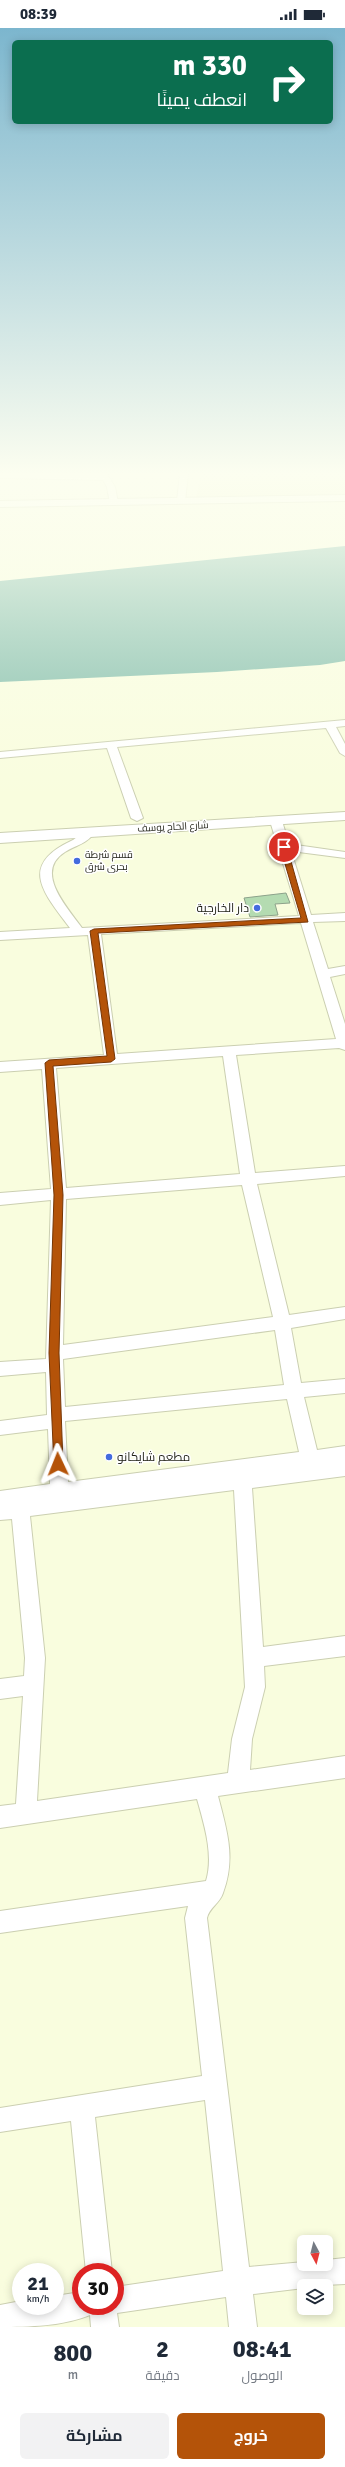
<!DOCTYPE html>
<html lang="ar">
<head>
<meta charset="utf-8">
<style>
	body { margin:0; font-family:Signika,Cairo,sans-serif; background:#f2f2f3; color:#1f2937; direction:rtl; height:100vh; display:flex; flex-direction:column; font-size:15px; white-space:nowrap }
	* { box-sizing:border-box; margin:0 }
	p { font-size:13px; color:#747a83 }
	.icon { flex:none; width:22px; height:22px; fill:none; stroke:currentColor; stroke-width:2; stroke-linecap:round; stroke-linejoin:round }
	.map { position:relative; height:2299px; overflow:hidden; direction:ltr }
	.panel { display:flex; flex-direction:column; background:#fff; flex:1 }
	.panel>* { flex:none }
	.hud { position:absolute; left:12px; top:12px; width:321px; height:84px; border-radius:6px; box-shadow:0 2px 10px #0003; direction:rtl; background:#0b6e4f; color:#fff; overflow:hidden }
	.needle { width:26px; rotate:173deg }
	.fabs { position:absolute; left:297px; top:2207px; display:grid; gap:8px }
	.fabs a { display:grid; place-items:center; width:36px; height:36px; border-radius:6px; background:#fff; box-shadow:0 2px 10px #0003; font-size:20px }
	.speed { position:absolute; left:12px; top:2235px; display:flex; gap:8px; font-size:20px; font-weight:700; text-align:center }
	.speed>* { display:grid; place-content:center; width:52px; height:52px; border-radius:50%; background:#fff; box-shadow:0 2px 10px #0003; line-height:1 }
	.speed small { font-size:10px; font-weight:400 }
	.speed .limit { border:6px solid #d22; background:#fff; color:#111 }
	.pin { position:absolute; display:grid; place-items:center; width:34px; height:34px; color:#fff; margin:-17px; border:2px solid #fff; border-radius:50%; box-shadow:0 1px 4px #0007 }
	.me { position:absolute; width:44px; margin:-22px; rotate:358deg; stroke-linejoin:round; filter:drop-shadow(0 0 3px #0008) }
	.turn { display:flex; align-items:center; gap:14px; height:84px; padding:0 20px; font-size:18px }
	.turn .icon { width:52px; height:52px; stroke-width:2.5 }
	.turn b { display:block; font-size:28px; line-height:34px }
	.eta { display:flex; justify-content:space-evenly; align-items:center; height:68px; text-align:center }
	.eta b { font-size:24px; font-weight:700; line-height:28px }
	.primary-button { display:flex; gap:8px; margin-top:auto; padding:8px 20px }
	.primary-button a { flex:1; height:46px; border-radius:6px; background:#b45309; color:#fff; font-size:16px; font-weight:700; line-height:46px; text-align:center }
	.primary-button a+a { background:#f2f2f3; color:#1f2937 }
	.status { display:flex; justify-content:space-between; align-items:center; height:28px; padding:0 20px; background:#fff; direction:ltr }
	.status svg { height:11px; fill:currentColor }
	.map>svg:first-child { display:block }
	.built { fill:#f0f4cd }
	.water { fill:#7ab9a7 }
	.building { fill:#b4dbb1; stroke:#8da28b }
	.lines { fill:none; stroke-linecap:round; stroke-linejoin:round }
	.minor-casing { stroke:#cbcfb1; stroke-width:2 }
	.major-casing { stroke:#cbcfb1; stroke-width:2 }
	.minor { fill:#fff; fill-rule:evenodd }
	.major { fill:#fff; fill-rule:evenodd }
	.route { fill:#b45309; stroke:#753606 }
	.poi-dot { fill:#436bde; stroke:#fff; stroke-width:1.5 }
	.labels { text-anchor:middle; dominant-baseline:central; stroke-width:3; stroke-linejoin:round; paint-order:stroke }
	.far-street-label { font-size:10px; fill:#1e1f14; stroke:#fff }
	.far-poi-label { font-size:10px; fill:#1e1f14; stroke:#fff; text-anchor:start }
	.poi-label { font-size:12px; fill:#1e1f14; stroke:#fff; text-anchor:end }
</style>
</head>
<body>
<div class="status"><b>08:39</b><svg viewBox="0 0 49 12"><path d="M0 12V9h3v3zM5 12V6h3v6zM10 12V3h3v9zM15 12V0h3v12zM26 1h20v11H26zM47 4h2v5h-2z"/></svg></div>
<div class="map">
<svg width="345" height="2299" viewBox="0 0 345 2299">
	<rect width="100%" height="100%" fill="#f9fdde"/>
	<path class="built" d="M201,446H345V468L196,470Z"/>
	<path class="water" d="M345,518V633L320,637L217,644L0,654V553Z"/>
	<path class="building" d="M286,865L290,875L275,876L278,887L250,889L244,870Z"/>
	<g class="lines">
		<defs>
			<path id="minor" d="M0,446H107L115,459L118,475L114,477L110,475L107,459L103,452L0,450Z
				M180,446H188L185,473L181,475L177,473Z
				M345,692V698L336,699L345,716V728L340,725L326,700L117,719L143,790L137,793L131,790L107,720L0,730V724Z
				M276,790L282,793L289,816L345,824V830L291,823L311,887L345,885V893L313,894L328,941L345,938V946L330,949L345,996V1022L339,1020L236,1027L255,1145L345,1138V1148L257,1156L289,1287L345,1279V1291L291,1300L301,1355L345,1351V1365L304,1369L317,1422L345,1418V1448L252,1460L263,1619L345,1608V1628L264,1638L265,1659L252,1711L250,1742L345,1728V1750L218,1768C227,1803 236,1830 223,1865C220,1875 209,1880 207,1890L249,2239L304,2234V2236H326V2232L345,2230V2256L304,2258V2260L253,2266L257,2299H229L226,2269L117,2285L119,2299H91L90,2287C63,2298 29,2299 0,2299V2277L21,2273V2278H55V2268L81,2264V2278H115V2259L223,2243L205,2072L95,2089L112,2244H86L71,2093L0,2104V2080L202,2048L185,1890L188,1878L0,1905V1883L206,1853C214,1827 204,1796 197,1771L0,1800V1778L16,1776L23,1668L0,1671V1651L24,1648L25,1630L12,1491L0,1492V1463L50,1456L48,1401L0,1407V1393L47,1387L46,1344L0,1348V1334L46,1331L51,1172L0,1177V1165L51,1161L42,1041L0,1044V1034L104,1027L88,907L0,912V904L70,900C44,865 18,838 71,813C78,810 82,802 89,801L95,804C87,816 76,817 65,824C33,844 68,880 82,900L299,888L270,793ZM301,895L336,1011L117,1026L101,906ZM223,1028L240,1146L66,1160L56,1040ZM242,1157L273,1289L63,1317L66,1171ZM275,1302L284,1357L65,1379L63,1331ZM287,1371L299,1424L68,1454L65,1393ZM234,1462L245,1659L232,1711L228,1745L37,1773L45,1630L30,1488Z"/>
			<path id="major" d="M345,467V473L0,479V473Z
				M345,784V792L0,815V805Z"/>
		</defs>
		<use href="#minor" class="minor-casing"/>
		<use href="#major" class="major-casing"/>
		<use href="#minor" class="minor"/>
		<use href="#major" class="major"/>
	</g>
	<linearGradient id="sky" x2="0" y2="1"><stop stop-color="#7cb6ce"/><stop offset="0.58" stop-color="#fcfef0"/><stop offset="1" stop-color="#fcfef0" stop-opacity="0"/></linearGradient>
	<rect width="345" height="768" fill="url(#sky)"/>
	<path class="route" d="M284,817L287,819L308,894L98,905L115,1031L111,1034L53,1038L63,1167L59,1325L63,1436L58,1441L54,1439L49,1325L54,1167L45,1035L49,1032L107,1028L90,903L94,901L301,890L280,819Z"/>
	<g class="poi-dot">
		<circle cx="77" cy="833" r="4"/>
		<circle cx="257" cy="880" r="4"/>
		<circle cx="109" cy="1429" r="4"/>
	</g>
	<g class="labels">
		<g class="far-street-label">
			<text transform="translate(173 799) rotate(-3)">شارع الحاج يوسف</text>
		</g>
		<g class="far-poi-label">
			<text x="85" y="827">قسم شرطة<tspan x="85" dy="12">بحرى شرق</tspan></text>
		</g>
		<g class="poi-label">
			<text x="249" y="880">دار الخارجية</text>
			<text x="117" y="1429" text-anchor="start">مطعم شايكانو</text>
		</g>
	</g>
</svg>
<div class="fabs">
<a><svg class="needle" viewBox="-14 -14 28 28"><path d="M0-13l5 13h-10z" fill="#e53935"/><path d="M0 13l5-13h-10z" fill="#747a83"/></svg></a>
<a><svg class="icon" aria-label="layers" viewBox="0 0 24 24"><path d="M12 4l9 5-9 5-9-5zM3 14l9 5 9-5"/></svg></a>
</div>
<div class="speed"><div>21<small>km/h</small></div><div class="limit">30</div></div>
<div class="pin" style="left:284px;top:819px;background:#d93025"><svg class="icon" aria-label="arrive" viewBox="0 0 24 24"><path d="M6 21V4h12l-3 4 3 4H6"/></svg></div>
<svg class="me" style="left:58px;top:1436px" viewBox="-20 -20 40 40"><path d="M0-17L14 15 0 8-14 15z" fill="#b45309" stroke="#fff" stroke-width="4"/></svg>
<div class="hud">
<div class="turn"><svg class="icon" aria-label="right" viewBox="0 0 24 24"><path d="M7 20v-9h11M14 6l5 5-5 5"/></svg><div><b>330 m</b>انعطف يمينًا</div></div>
</div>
</div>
<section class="panel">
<div class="eta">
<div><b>08:41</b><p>الوصول</p></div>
<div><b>2</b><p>دقيقة</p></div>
<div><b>800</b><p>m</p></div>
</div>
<div class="primary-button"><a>خروج</a><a>مشاركة</a></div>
</section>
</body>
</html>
